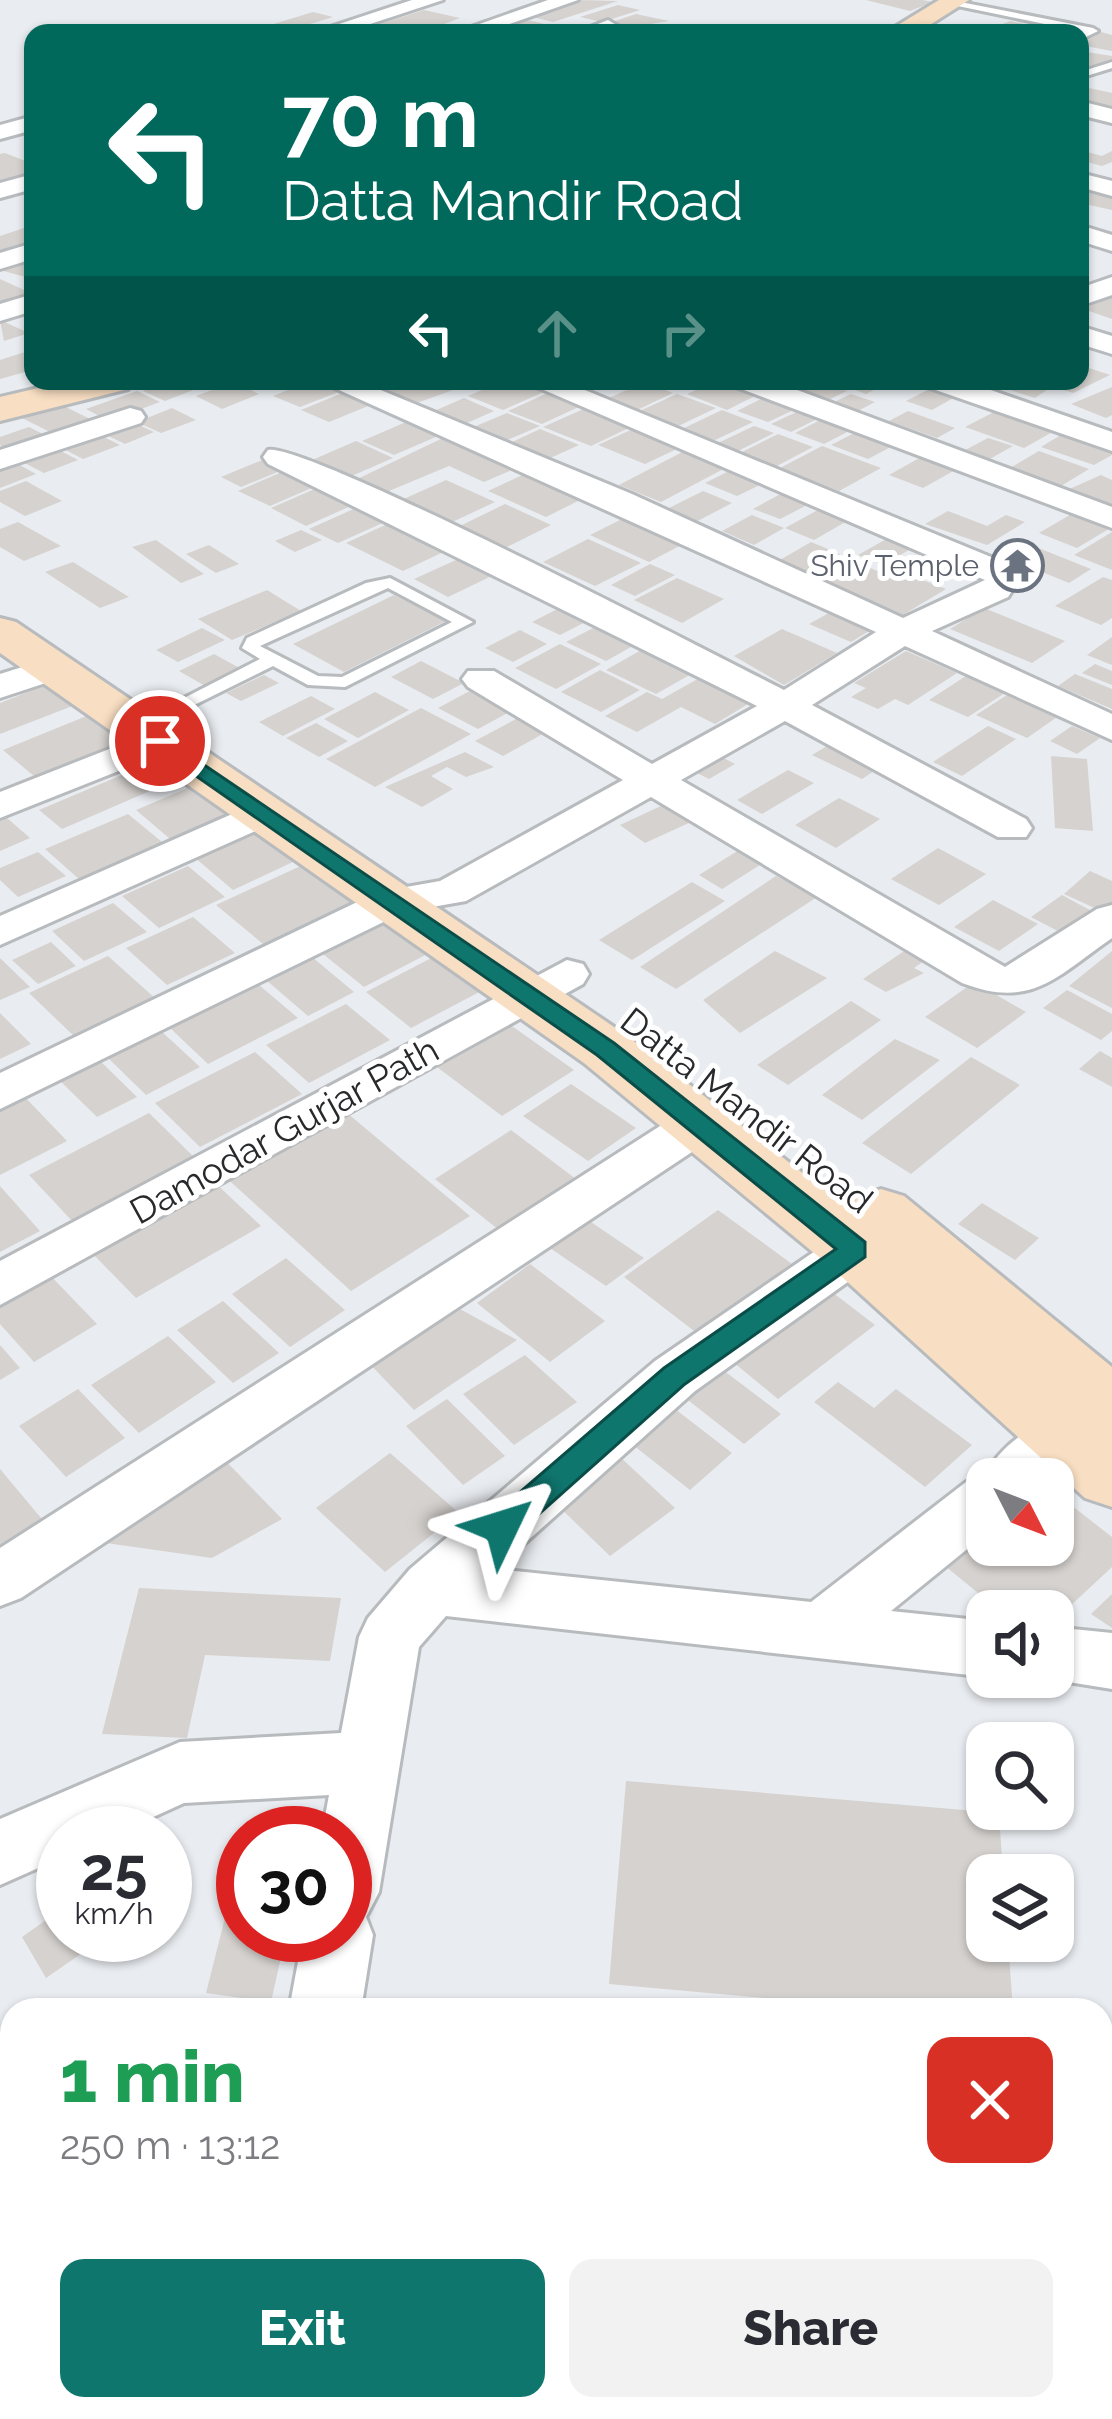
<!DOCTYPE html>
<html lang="en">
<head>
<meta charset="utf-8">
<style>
	body { margin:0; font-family:Raleway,sans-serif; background:#f2f2f3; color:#2b2b33; height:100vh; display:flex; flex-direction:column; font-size:45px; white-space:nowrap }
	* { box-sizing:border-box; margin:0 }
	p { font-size:39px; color:#7c7c81 }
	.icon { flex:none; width:66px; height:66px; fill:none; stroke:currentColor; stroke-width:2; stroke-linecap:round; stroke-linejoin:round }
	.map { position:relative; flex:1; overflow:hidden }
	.drawer { position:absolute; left:0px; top:1998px; width:1113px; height:423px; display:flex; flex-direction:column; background:#fff; border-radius:36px 36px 0 0; box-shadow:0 3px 9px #0004 }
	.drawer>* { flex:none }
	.hud { position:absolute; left:24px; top:24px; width:1065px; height:366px; border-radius:24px; box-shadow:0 3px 9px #0004; background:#00695c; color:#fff; overflow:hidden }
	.needle { width:78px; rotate:132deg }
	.buttons { position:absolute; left:966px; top:1458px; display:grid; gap:24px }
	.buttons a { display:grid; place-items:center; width:108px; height:108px; border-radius:24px; background:#fff; box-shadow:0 3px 9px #0004; font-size:60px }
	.speed { position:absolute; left:36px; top:1806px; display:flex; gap:24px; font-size:60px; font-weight:700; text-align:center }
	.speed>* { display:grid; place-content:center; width:156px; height:156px; border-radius:50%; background:#fff; box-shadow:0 3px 9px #0004; line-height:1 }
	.speed small { font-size:30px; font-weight:400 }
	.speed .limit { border:18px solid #d22; background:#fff; color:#111 }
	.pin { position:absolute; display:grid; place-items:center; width:102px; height:102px; color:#fff; margin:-51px; border:6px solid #fff; border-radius:50%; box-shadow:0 3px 12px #0007 }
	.me { position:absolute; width:132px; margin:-66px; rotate:49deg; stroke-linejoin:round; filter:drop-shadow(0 0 9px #0008) }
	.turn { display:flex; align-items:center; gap:42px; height:252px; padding:0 60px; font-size:54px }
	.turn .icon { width:156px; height:156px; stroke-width:2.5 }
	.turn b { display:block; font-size:84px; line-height:102px }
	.lanes { display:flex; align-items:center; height:114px; padding:0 60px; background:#0003; justify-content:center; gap:60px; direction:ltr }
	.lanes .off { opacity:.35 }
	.round { display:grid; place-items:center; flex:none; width:126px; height:126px; border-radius:24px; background:#f2f2f3 }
	.summary { display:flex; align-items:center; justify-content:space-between; height:204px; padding:0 60px }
	h1 { font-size:72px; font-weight:800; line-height:90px; color:#1e9e55 }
	.cta { display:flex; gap:24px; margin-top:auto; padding:24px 60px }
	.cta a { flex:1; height:138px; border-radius:24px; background:#0f766e; color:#fff; font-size:48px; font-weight:800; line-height:138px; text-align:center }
	.cta a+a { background:#f2f2f3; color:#2b2b33 }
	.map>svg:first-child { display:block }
	.building { fill:#d6d2cf }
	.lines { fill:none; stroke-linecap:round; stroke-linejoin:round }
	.lane-casing { stroke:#b8bbbe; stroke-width:6 }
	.street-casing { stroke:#b8bbbe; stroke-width:6 }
	.secondary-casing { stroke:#b8bbbe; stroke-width:6 }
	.lane { fill:#fff; fill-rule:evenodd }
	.street { fill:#fff; fill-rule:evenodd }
	.secondary { fill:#f8dec2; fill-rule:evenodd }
	.route { fill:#0f766e; stroke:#0a4d48; stroke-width:3 }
	.labels { text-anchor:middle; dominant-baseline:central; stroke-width:10; stroke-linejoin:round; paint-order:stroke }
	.far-worship-label { font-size:30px; fill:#5b616d; stroke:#fff; text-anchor:end }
	.street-label { font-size:36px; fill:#28292b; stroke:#fff }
</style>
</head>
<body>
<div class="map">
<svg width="1112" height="2419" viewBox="0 0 1112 2419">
	<rect width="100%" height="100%" fill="#e9ecf0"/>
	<path class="building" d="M579,0L618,1L553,22L528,16Z
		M866,0H922L933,2L910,11Z
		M618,5L640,10L602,22L580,17Z
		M424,10L460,18L421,33H351Z
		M313,12L333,17L287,31L267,26Z
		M636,14L669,21L639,26L609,23Z
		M524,19L548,25L523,33H484Z
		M1010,21L1056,31V33H981Z
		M1101,32L1112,35V51L1080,45Z
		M1080,51L1112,56V62L1080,70Z
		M1080,86L1112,93V113L1080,106Z
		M1080,150L1102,156L1112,151V162L1102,166L1080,160Z
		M5,153L33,164V178L8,186L0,182V154Z
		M1080,187L1112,193V210L1080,203Z
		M33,225V245L9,253L0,250V236Z
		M17,260L33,267V279L0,270Z
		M0,279L33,294V295L0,307Z
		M1112,297V319L1083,309L1107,298Z
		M0,320L29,333L4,341Z
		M28,351L33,363L25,365L32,370L0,379V360Z
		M1080,365L1110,375L1073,393L1040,382L1080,381Z
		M169,381H187L201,387L165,401L143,391Z
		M310,381L341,391L300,407L273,396Z
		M359,381H478L414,404Z
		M503,381H522L546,391L503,410L468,396Z
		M716,381H732L763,392L727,410L687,394Z
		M832,381H891L866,394Z
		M982,381H1032L1051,387L1035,398Z
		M233,382L259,394L222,409L196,396Z
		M644,382L673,393L635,411L607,399Z
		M823,382L847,391L828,400L804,392Z
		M937,385L962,393L932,410L906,401Z
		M1112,387V415L1106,418L1071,404Z
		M137,391L160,402L109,421L86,409Z
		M345,392L373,404L329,422L301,410Z
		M550,392L583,405L542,424L508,411Z
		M677,394L716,408L672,429L633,414Z
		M851,394L875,402L856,412L832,403Z
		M767,396L798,408L768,422L737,411Z
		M464,398L494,411L456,428L425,415Z
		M60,404L92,420L54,434L22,418Z
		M588,407L635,425L591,446L543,427Z
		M172,408L196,420L161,433L137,422Z
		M805,408L825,415L791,432L771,424Z
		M722,410L753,422L711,442L680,430Z
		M998,410L1056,430L1024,448L965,427Z
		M908,411L955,428L937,438L889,421Z
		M507,413L540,426L496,445L464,431Z
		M830,415L859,426L824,444L795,433Z
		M130,421L154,432L125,444L100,432Z
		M406,422L438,436L394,455L362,441Z
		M754,426L774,433L738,451L718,443Z
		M29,427L51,438L13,452L0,445V437Z
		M635,428L681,447L645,464L598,445Z
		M540,429L579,445L546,460L508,444Z
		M862,429L900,442L868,459L831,445Z
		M96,433L120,445L83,459L60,447Z
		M1064,433L1112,450V455L1094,465L1041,447Z
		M778,434L813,447L773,468L738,454Z
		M445,437L514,469L484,482L449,466L377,496L349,483Z
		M988,438L1013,446L979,465L954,456Z
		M356,441L393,458L347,478L310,461Z
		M822,446L881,468L839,491L780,468Z
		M53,447L78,460L44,473L19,460Z
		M690,448L733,464L661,502L619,485Z
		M1039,451L1089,469L1056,489L1005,471Z
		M272,456L292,466L241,487L221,477Z
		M923,456L957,469L923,488L889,475Z
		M14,462L36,474L0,488V468Z
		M291,468L323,483L270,506L238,491Z
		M733,469L766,482L737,496L705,483Z
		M533,470L590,495L546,517L488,491Z
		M1101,475L1112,480V512L1065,491Z
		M446,480L495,502L446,525L397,502Z
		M26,481L62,501L25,516L0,502V491Z
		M317,488L353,505L306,526L271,508Z
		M703,491L732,503L690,525L661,512Z
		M786,491L813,502L780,519L753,509Z
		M505,504L551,525L507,547L460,526Z
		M827,505L856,516L814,540L785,528Z
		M358,507L387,521L338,543L309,529Z
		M1080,509L1112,521V527L1077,548L1039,533Z
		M948,511L987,526L1006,515L1025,522L987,545L925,524Z
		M752,515L784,528L754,545L722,531Z
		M628,516L687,542L649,562L590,535Z
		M394,521L452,548L403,571L346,543Z
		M18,522L61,546L24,561L0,547V529Z
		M301,530L322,540L295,552L275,541Z
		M1112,532V570L1074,555Z
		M897,533L921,543L883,565L858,555Z
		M588,539L641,563L595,586L543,562Z
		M156,540L204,574L181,583L132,547Z
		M811,542L840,554L809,572L780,560Z
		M1026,543L1091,569L1069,583L1003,556Z
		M209,545L239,564L216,573L186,554Z
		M467,555L500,572L448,597L414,579Z
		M73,562L129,597L100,608L45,572Z
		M858,563L897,579L907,574L946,589L896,619L818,586Z
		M650,564L675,575L635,596L611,585Z
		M1103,577L1112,580V618L1101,625L1055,606Z
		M677,578L724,599L682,623L634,600Z
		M267,590L301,611L232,640L198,619Z
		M394,595L446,621L344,672L293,644Z
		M573,601L601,614L560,635L532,622Z
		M838,608L879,625L851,642L809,624Z
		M984,608L1065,641L1032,663L950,629Z
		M601,624L640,642L606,661L566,642Z
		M202,628L225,640L178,662L156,650Z
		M782,629L837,653L784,685L734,656Z
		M520,630L547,644L513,662L485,648Z
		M1112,637V665L1087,655Z
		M560,644L601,664L556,689L515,668Z
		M643,649L693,673L656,694L606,670Z
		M906,651L957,673L908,705L895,699L878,709L851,697L866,688L854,683Z
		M214,654L243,670L207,687L179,671Z
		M421,661L464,683L433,699L391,677Z
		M1095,664L1112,671V685L1082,673Z
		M600,670L640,690L601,712L561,692Z
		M712,671L763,695L715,724L681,707L637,732L605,716L647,692L662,699Z
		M969,674L1008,691L968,717L929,700Z
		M1075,674L1112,689V709L1058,686Z
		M264,675L279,683L241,701L226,693Z
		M48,684L75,705L0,734V703Z
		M479,686L519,707L478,729L438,708Z
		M375,692L409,710L358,738L324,719Z
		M1007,695L1057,717L1027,738L976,715Z
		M311,696L335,709L283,736L259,722Z
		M421,708L471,734L375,787L326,759Z
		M529,712L557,726L503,756L475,741Z
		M89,715L122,742L35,777L3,750Z
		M316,723L348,741L319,757L286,738Z
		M988,726L1016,739L962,776L933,762Z
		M1072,726L1100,738L1077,754L1050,741Z
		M837,740L886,763L862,779L812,755Z
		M465,752L494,767L466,777L447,767L431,776L453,789L422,807L385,787Z
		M720,756L735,764L709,779L693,771Z
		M1051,756L1087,759L1093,831L1055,828Z
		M136,769L159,787L62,829L39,810Z
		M788,770L814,783L762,814L737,800Z
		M209,779L251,811L176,844L136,810Z
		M839,798L880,819L836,848L795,825Z
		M663,805L691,822L645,843L620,825Z
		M128,814L162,842L79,879L45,849Z
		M7,818L30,838L0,851V821Z
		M271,822L312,853L233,890L194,857Z
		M938,848L986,874L939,905L891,879Z
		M739,850L763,863L722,889L699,875Z
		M38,852L66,876L18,897L0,880V868Z
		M320,857L372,898L268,948L216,905Z
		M188,866L225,897L159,928L122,896Z
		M1090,871L1112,881V916L1064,894Z
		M776,876L817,897L676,989L640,967Z
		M692,882L725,901L632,960L599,940Z
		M1062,895L1099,915L1069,937L1031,917Z
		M993,900L1038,924L999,951L954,927Z
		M113,903L147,932L84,961L52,931Z
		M193,917L235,953L167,985L126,948Z
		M391,920L431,952L364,987L323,954Z
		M51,942L76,966L38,984L12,960Z
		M913,945L931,956L914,968L924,973L886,992L863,979Z
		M775,951L827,978L740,1033L703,1000Z
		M1112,951V1008L1069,986Z
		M439,954L485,989L411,1028L366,992Z
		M108,956L157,1000L77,1039L29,993Z
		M312,957L354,992L308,1016L266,980Z
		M0,958L30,987L0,1000Z
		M974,982L1026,1012L977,1048L925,1017Z
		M259,985L298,1018L208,1064L170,1028Z
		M1067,990L1112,1014V1031L1101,1040L1043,1008Z
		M851,1001L881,1020L788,1085L757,1065Z
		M346,1004L390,1040L309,1083L266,1045Z
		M0,1013L31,1044L0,1059Z
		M509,1024L574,1070L502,1116L437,1067Z
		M159,1029L200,1067L146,1095L105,1055Z
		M895,1039L940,1060L862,1120L822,1095Z
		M1100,1051L1112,1058V1087L1079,1069Z
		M255,1052L302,1094L200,1147L155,1103Z
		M92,1053L137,1097L97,1117L52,1073Z
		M971,1057L1020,1085L911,1174L862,1143Z
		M571,1084L636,1128L588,1161L523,1116Z
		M21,1093L67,1141L0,1175V1103Z
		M340,1107L470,1216L351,1291L222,1174Z
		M149,1113L196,1159L75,1224L29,1175Z
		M511,1130L576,1179L499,1230L435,1179Z
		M211,1179L261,1226L136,1298L88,1249Z
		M0,1186L40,1231L0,1252Z
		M982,1203L1039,1238L1015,1260L958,1224Z
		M718,1210L792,1264L698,1334L624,1277Z
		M585,1218L644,1258L606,1286L541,1242Z
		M286,1258L345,1310L290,1347L232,1294Z
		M530,1264L605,1321L550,1362L477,1303Z
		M45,1270L97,1324L34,1362L0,1324V1295Z
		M819,1282L875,1325L778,1399L722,1353Z
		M223,1301L279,1353L233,1383L177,1330Z
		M458,1308L517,1340L414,1410L366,1360Z
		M168,1336L216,1382L139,1433L91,1385Z
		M0,1345L20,1368L0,1380Z
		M525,1355L577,1402L514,1445L463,1394Z
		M715,1364L781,1414L744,1444L679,1393Z
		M838,1382L874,1408L896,1389L972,1445L925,1487L814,1402Z
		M78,1389L125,1438L66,1477L19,1426Z
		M447,1399L505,1456L463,1485L406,1426Z
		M675,1409L732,1453L690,1490L633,1445Z
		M218,1453L282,1519L212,1558L99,1542Z
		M390,1453L459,1513L385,1572L316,1508Z
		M619,1456L675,1508L610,1556L554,1502Z
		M0,1469L46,1524L0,1553Z
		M1053,1491L1112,1537V1567L1053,1622V1611H1000L939,1561L987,1520V1545H1053Z
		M139,1588L341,1598L330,1661L205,1655L187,1738L102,1734Z
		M1112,1594V1628L1091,1614Z
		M626,1781L999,1813L1003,1875H987V1941H1008L1013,2010H897L609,1984Z
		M165,1854L184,1882L165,1896Z
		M233,1886L243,1887V1935H286L271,2002L206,1993Z
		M63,1908V1935H108L46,1978L22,1937Z
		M12,2126V2332L2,2346L12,2359V2409H48L55,2419H0V2128Z
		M99,2409H279L274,2419H94Z"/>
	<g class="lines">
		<defs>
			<path id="lane" d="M950,0L1093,28L1098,31L1080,40L1083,32L953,5Z
				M1112,62V68L1080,78V72Z
				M390,578L473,622L345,687L308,685L273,666L170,717H158L155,713L260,659L242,648L247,638L366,583ZM388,588L452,622L342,677L318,676L260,646Z"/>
			<path id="street" d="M412,0H443L343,33H312Z
				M548,0H578L484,33H454Z
				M608,20L618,26L615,30L575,33Z
				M1080,101L1112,109V123L1080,115Z
				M33,116V130L0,139V125Z
				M1080,173L1112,181V196L1080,187Z
				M33,174V189L0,198V183Z
				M1080,225L1112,235V251L1080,241Z
				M33,243V259L0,269V253Z
				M1112,277V295L1080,306V288Z
				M33,294V311L0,321V304Z
				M1080,326L1112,336V354L1080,344Z
				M319,381H359L632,494L903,618L985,580L523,381H563L1008,564L1019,580L1008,597L932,631L1112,714V740L905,646L812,705L1026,819L1032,828L1026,837H998L785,721L681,780L1005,967L1097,909L1112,905V938C1057,976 1032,1010 962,983L651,797L466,901L404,912L0,1109V1073L378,892L440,881L623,780L468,687L462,679L468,671H494L652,764L757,706L268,464L263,457L268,450C304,441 721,658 784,690L876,632Z
				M731,381H773L1112,507V528L736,387Z
				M922,381H965L1112,432V451L927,387Z
				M130,408L141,411L145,417L141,423L0,469V450Z
				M51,658L64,661L69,669L64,677L0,698V674Z
				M160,729L179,741L174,749L0,818V792Z
				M266,799L280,802L286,811L280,820L0,945V916Z
				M567,960L583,964L589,974L583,984L0,1305V1261Z
				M699,1107L716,1112L723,1124L716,1136L21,1598L0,1606V1548L682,1112Z
				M855,1231L873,1236L881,1250L873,1264L695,1391L496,1569L811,1602L966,1482L985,1476C1001,1442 1050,1408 1086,1420L1094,1436C1070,1483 1034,1479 987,1479V1533L891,1611L987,1621V1677L446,1616L419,1647L379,1892L366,1917L373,1935L361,2010H289L303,1935H345V1833H322L329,1795L184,1803L118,1833H63V1857L0,1885V1819L180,1742L341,1733L359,1637L368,1618L410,1569L655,1361L837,1236Z
				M1053,1627L1112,1633V1689L1037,1677H1053Z
				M12,2046V2120L0,2121V2047Z
				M426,2409H509L513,2419H430Z"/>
			<path id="secondary" d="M939,0H969L917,33H885Z
				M68,381H134L128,389L0,421V397Z
				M0,618L16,622L626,1035L850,1210L858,1196L881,1189L904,1196L1112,1367V1507L1085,1498L831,1267L584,1063L0,653Z"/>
		</defs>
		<use href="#lane" class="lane-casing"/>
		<use href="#street" class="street-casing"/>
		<use href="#secondary" class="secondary-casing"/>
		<use href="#lane" class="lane"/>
		<use href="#street" class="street"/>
		<use href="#secondary" class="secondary"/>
	</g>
	<path class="route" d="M160,735L614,1043L865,1242V1257L685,1384L513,1537H490L486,1527L490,1518L664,1368L836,1249L597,1055L153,746L150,741Z"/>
	<defs>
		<symbol id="temple-ring" viewBox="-11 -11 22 22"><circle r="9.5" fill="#fff" stroke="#6b7280" stroke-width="1.5"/><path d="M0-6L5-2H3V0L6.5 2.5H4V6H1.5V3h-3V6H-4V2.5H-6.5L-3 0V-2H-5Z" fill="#6b7280"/></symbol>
	</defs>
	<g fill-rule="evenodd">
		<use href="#temple-ring" x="988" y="536" width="59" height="59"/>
	</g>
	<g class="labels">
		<g class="far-worship-label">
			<text x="979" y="565">Shiv Temple</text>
		</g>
		<g class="street-label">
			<text transform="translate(747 1110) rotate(38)">Datta Mandir Road</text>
			<text transform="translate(284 1130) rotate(-29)">Damodar Gurjar Path</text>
		</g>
	</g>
</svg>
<div class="buttons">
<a><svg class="needle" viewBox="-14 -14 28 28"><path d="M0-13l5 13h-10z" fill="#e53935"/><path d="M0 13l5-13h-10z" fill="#7c7c81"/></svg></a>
<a><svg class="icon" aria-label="sound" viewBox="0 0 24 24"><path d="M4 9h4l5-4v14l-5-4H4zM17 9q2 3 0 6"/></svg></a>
<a><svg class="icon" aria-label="search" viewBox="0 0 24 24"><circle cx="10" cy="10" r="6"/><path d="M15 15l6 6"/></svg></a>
<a><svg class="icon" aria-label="layers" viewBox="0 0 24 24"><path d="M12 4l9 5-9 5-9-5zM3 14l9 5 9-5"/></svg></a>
</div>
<div class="speed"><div>25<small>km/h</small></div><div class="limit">30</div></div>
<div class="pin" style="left:160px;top:741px;background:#d93025"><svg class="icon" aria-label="arrive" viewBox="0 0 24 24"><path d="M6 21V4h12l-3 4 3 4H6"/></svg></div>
<svg class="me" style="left:502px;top:1527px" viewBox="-20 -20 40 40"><path d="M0-17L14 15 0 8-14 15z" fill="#0f766e" stroke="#fff" stroke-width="4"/></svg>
<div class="hud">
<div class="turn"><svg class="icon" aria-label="left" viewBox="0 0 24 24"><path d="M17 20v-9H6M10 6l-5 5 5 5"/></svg><div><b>70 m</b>Datta Mandir Road</div></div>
<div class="lanes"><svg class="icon" aria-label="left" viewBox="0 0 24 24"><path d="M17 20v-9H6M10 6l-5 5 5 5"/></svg><svg class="icon off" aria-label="ahead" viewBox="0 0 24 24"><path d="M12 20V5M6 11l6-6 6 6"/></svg><svg class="icon off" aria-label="right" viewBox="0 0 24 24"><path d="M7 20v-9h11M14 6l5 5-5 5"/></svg></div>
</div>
<section class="drawer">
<div class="summary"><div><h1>1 min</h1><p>250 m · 13:12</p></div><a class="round" style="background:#d93025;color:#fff"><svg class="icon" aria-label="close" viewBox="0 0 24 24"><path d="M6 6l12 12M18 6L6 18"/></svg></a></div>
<div class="cta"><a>Exit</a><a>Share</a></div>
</section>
</div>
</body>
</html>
